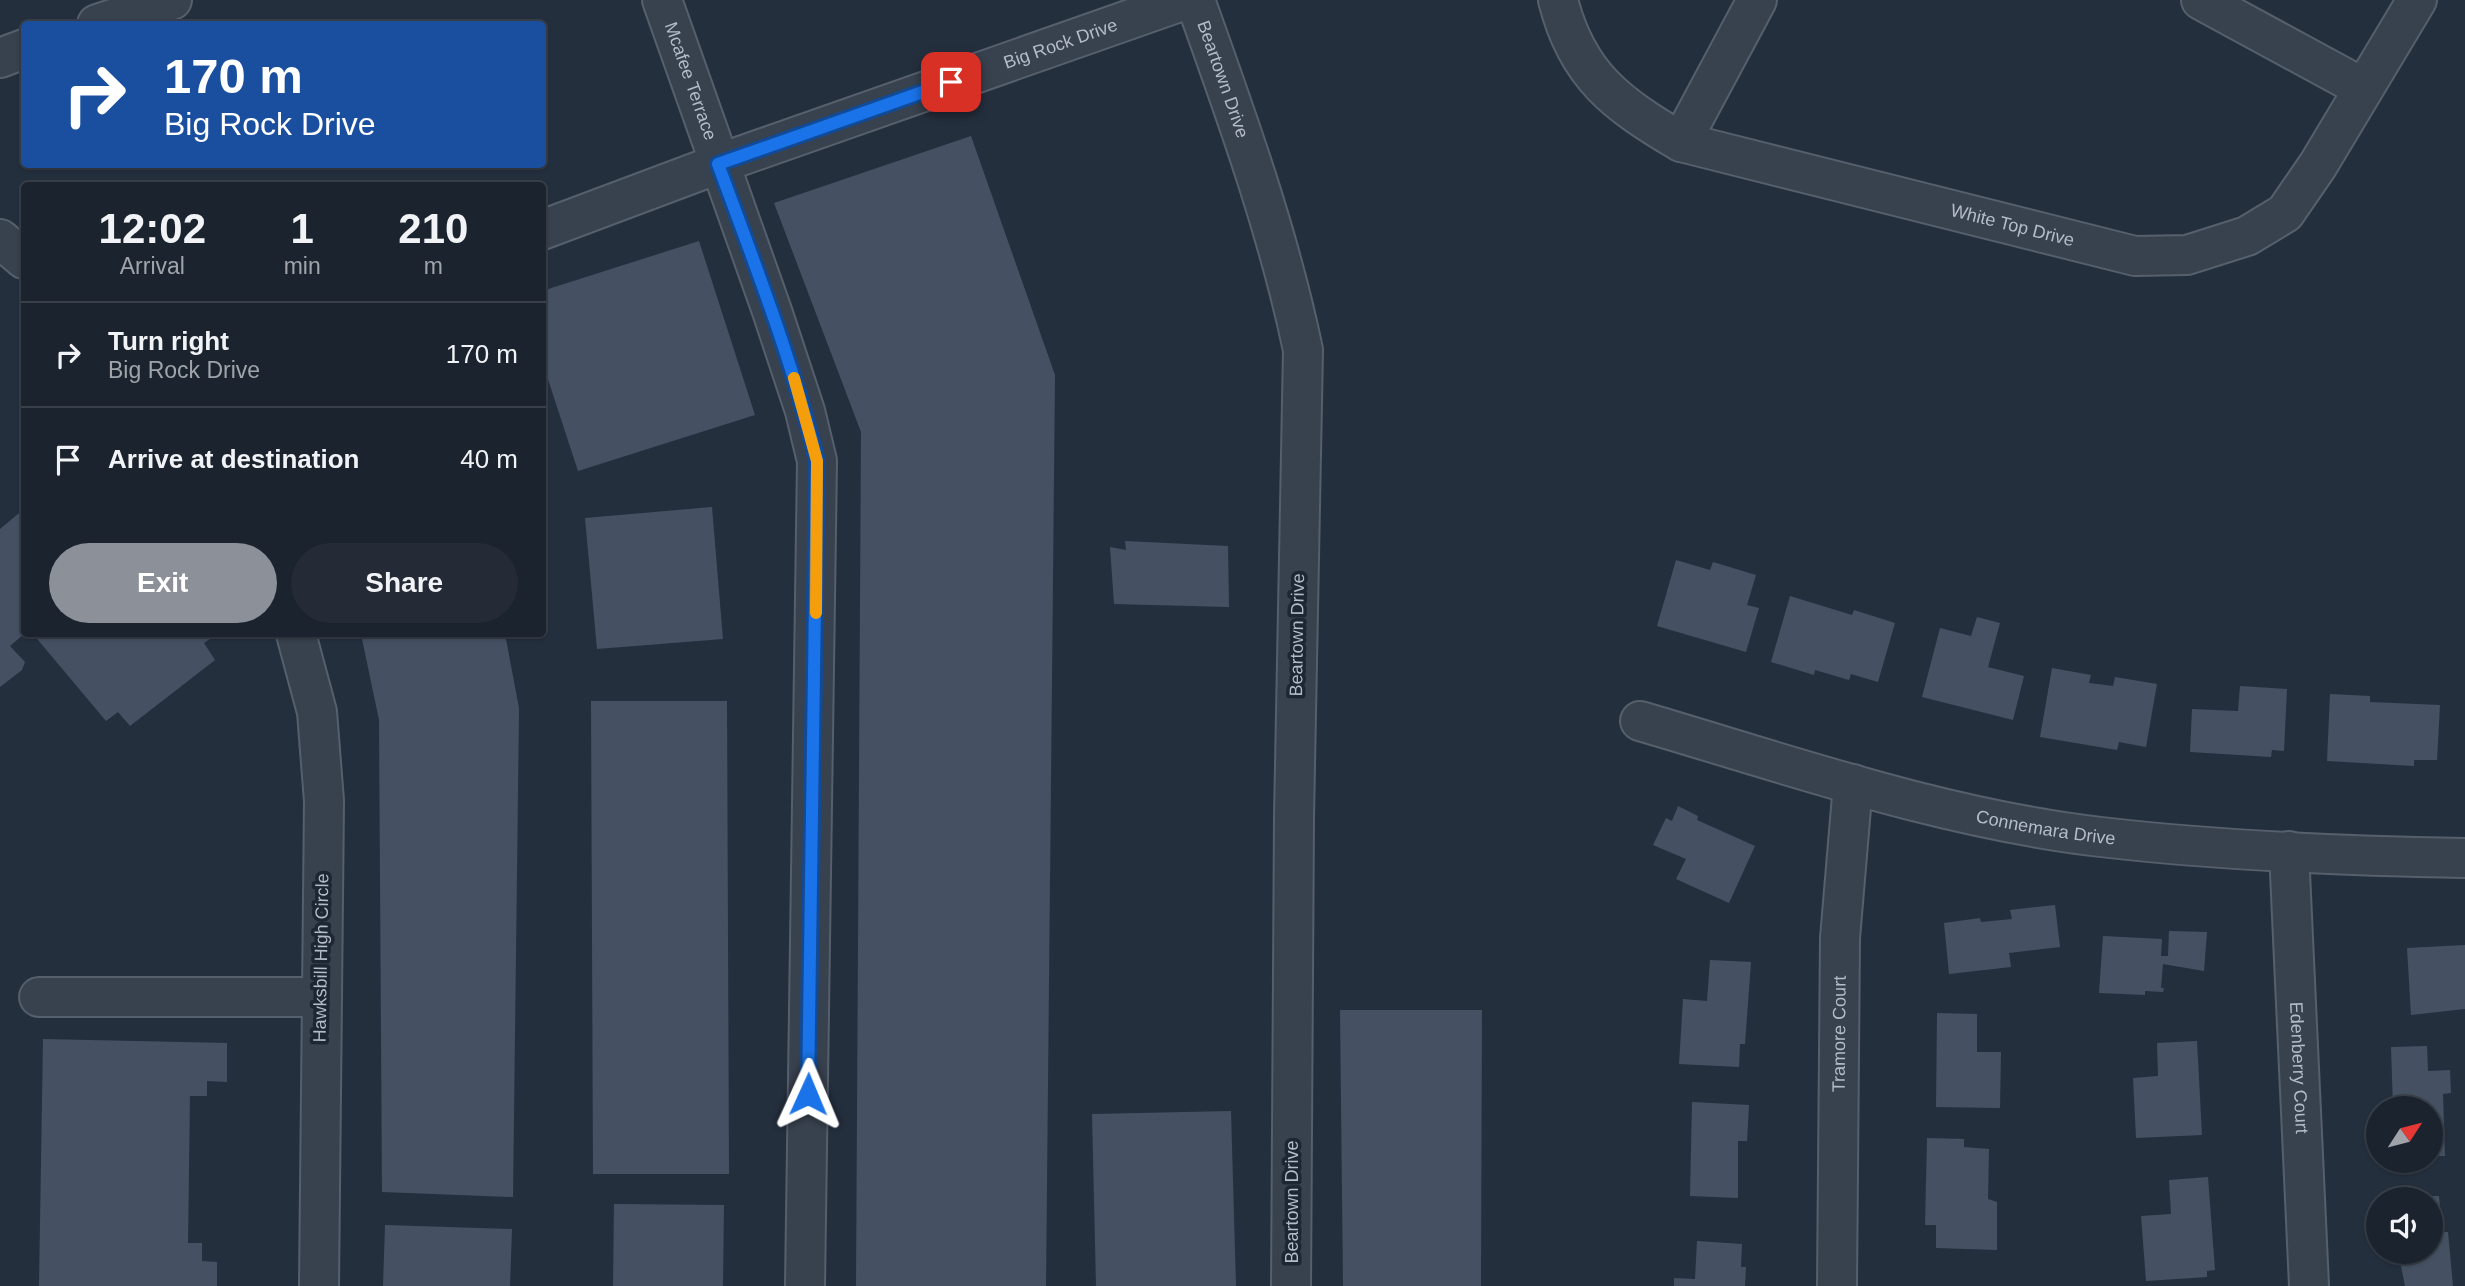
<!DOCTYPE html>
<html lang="en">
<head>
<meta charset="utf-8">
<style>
	body { margin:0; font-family:Arial,sans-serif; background:#242b36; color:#f1f3f6; height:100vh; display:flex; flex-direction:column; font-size:26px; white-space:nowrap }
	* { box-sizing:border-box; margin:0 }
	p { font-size:23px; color:#a0a4aa }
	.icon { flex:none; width:38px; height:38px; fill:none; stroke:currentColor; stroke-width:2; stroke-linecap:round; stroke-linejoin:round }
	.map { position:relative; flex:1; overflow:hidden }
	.panel { position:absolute; left:21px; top:182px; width:525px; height:455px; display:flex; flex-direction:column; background:#1b232e; border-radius:7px; box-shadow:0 2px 5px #0004,0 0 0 2px #39404a }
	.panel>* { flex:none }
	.guide { position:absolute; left:21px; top:21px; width:525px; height:147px; border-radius:7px; box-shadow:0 2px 5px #0004,0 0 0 2px #39404a; background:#1a4fa0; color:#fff; overflow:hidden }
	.needle { width:46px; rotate:54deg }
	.tools { position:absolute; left:2366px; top:1096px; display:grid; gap:14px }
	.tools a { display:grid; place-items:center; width:77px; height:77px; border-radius:50%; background:#1b232e; box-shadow:0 2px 5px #0004,0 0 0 2px #39404a; font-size:35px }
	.pin { position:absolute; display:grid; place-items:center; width:60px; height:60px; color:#fff; margin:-30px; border-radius:14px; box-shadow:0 4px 10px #0006 }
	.me { position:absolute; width:77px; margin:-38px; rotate:1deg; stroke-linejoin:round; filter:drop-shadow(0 0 5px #0008) }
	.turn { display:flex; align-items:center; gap:24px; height:147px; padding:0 28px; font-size:32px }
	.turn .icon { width:91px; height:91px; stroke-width:2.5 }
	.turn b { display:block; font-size:49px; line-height:60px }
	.eta { display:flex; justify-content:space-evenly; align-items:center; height:119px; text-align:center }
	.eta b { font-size:42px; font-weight:700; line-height:49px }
	.primary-button { display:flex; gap:14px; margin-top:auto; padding:14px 28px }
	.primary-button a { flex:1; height:80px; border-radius:42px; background:#8c9099; color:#fff; font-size:28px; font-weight:700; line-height:80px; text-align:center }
	.primary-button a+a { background:#242b36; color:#f1f3f6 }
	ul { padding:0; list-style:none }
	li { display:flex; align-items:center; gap:21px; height:105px; padding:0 28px; border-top:2px solid #39404a }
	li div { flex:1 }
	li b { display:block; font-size:26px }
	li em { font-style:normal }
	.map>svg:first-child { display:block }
	.building { fill:#455162 }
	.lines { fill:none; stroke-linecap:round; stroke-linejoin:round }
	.minor-casing { stroke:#565f6c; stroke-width:42 }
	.minor { stroke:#38414e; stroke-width:38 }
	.route-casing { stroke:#114b97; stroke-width:18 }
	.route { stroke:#1a73e8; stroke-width:12 }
	.slow { stroke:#f59e0b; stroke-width:12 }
	.labels { text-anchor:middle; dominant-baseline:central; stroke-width:7; stroke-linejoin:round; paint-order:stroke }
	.street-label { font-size:18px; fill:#b4bcc9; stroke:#1d2633 }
</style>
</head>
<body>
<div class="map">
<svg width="2465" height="1286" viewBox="0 0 2465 1286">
	<rect width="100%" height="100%" fill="#242f3e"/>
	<path class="building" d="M971,136L1055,375L1046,1286H856L861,432L774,203Z
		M699,241L755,415L578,471L542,361V291Z
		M712,507L723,639L597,649L585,518Z
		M24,509V634L10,646L25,662L22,670L0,687V529Z
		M1125,541L1228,546L1229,607L1114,604L1110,547L1126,550Z
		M1676,560L1710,570L1713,562L1756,575L1747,605L1759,608L1746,652L1657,626Z
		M1790,596L1852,615L1854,610L1895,623L1878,682L1851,674L1849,680L1815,670L1814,675L1771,662Z
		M1977,617L2000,623L1988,667L2024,676L2013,720L1922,697L1940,628L1971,636Z
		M33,634H206L210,639L204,643L215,660L130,726L118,712L106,721Z
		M361,634H505L519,708L513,1197L382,1192L379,720Z
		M2052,668L2091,675L2089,683L2113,686L2115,677L2157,684L2146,747L2119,742L2117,750L2040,737Z
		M2240,686L2287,689L2284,751L2272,750L2271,757L2190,752L2192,709L2238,711Z
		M2330,694L2370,696V702L2440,705L2437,760H2414V766L2327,761Z
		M591,701H727L729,1174H593Z
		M1678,806L1698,816L1697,820L1755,846L1729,903L1676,879L1686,859L1653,845L1666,818L1672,821Z
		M2055,905L2060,947L2009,953L2011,967L1949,974L1944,923L1980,918L1981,922L2012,919L2010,910Z
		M2169,931L2207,932L2204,971L2163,964L2161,988H2164L2163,992L2145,991V995L2099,993L2103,936L2162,939L2161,956H2168Z
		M2465,945V1009L2411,1015L2407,948Z
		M1710,960L1751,962L1745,1044H1740L1739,1067L1679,1064L1683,999L1707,1001Z
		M1340,1010H1482L1481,1286H1343Z
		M1937,1013L1977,1014V1052H2001L2000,1108L1936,1107Z
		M43,1039L227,1043V1082L207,1081V1096H190L188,1243H202V1261L217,1262V1286H39Z
		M2197,1041L2202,1135L2136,1138L2133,1078L2158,1076L2157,1043Z
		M2427,1046L2428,1071L2450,1070L2451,1093L2443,1094L2445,1156H2431V1108H2393L2391,1047Z
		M1692,1102L1749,1105L1747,1141H1738V1198L1690,1196Z
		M1231,1111L1236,1286H1096L1092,1114Z
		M1927,1138L1964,1139V1147L1989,1149L1988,1199L1997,1202V1250L1936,1248V1225H1925Z
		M2208,1177L2215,1270L2207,1271V1277L2146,1281L2141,1216L2171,1214L2169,1180Z
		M2431,1196H2439L2442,1232H2448L2453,1286H2405L2398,1251H2431Z
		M614,1204L724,1205L723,1286H613Z
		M385,1225L512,1229L510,1286H383Z
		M1697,1241L1742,1244L1741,1267H1746L1745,1286H1674V1278L1695,1279Z"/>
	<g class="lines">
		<defs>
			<g id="minor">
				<path id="s1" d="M662,0L772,311L805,411L817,461L805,1286"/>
				<path id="s2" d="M1195,0C1236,115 1278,230 1303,350L1294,817L1291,1286"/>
				<path id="s3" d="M1558,0C1577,76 1617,104 1681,142L2135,256L2187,255L2247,236L2285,213L2318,165L2417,0"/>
				<path d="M2201,0L2363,88"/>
				<path d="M97,24L172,0"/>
				<path d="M0,58L24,49"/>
				<path d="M1681,142L1757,0"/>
				<path id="s4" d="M542,230L718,164L1185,0"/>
				<path d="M0,239L24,259"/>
				<path d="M296,634L317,712L324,801L319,1286"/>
				<path id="s5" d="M1640,721C1790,765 1944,819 2101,837C2221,851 2344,856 2465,858"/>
				<path id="s6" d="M2289,851L2309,1286"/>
				<path d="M39,997H320"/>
				<path id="s7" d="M1837,1286L1840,938L1853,784"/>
			</g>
		</defs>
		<use href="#minor" class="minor-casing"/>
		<use href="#minor" class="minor"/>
	</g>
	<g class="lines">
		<defs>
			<path id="route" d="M808,1094L817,461C792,359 754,262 718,164L951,82"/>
		</defs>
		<use href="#route" class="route-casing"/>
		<use href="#route" class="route"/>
		<path class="slow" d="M794,378L817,461L816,613"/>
	</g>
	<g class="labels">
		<g class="street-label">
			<text stroke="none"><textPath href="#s4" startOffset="551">Big Rock Drive</textPath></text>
			<text stroke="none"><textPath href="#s2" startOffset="84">Beartown Drive</textPath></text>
			<text stroke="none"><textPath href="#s1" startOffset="86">Mcafee Terrace</textPath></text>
			<text stroke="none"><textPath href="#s3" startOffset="536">White Top Drive</textPath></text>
			<text transform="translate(1297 635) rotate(-89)">Beartown Drive</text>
			<text stroke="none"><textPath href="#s5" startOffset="420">Connemara Drive</textPath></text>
			<text transform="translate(321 958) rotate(-89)">Hawksbill High Circle</text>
			<text stroke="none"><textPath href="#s7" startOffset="252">Tramore Court</textPath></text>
			<text stroke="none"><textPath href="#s6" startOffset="217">Edenberry Court</textPath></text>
			<text transform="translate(1292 1202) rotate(-90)">Beartown Drive</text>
		</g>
	</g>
</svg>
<div class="tools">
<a><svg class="needle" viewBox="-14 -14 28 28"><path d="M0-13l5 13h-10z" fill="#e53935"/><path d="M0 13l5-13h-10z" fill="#a0a4aa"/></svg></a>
<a><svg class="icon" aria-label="sound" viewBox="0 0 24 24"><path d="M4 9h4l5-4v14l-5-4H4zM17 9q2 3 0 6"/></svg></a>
</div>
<div class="pin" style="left:951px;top:82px;background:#d93025"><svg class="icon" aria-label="arrive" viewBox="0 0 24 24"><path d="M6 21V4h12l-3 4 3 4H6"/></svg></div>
<svg class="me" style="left:808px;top:1094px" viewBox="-20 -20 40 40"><path d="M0-17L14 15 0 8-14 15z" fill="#1a73e8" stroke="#fff" stroke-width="4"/></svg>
<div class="guide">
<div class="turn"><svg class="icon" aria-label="right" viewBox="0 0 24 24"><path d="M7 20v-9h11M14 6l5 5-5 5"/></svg><div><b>170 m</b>Big Rock Drive</div></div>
</div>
<section class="panel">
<div class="eta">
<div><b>12:02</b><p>Arrival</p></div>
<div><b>1</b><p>min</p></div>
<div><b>210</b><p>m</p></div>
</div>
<ul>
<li><svg class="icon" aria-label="right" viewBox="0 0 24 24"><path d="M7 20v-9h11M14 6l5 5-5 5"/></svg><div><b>Turn right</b><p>Big Rock Drive</p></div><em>170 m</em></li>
<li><svg class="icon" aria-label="arrive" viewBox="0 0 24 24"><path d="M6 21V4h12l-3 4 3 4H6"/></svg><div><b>Arrive at destination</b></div><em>40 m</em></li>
</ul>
<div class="primary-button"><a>Exit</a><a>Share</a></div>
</section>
</div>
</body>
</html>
